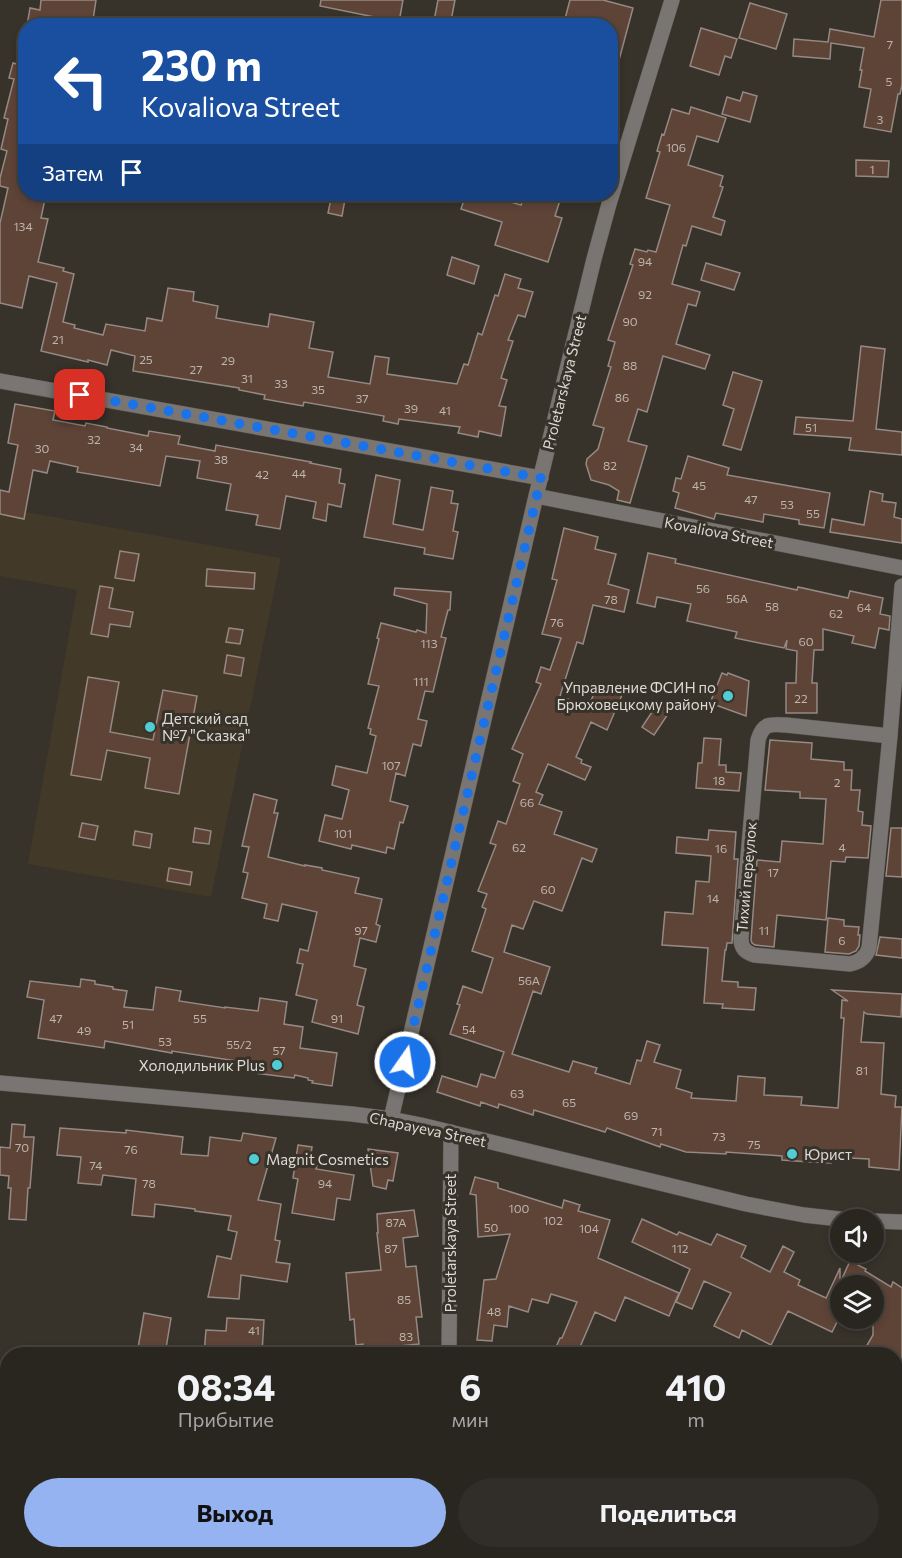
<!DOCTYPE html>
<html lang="ru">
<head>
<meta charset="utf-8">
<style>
	body { margin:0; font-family:Commissioner,sans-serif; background:#312e29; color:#f1f3f6; height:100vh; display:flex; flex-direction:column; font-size:22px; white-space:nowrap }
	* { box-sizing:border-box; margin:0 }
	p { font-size:20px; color:#a5a5a5 }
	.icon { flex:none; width:33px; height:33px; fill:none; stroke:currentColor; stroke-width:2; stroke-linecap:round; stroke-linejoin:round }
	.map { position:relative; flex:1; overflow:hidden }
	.details { position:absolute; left:0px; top:1347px; width:903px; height:212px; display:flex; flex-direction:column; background:#292620; border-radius:24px 24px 0 0; box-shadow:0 3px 9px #0003,0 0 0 2px #45433e }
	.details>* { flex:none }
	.top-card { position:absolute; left:18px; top:18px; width:600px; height:183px; border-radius:24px; box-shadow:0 3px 9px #0003,0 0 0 2px #45433e; background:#1a4fa0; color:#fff; overflow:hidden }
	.buttons { position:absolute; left:830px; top:1209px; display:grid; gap:12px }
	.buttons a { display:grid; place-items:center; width:54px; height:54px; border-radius:50%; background:#292620; box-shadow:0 3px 9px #0003,0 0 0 2px #45433e; font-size:30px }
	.pin { position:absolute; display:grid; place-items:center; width:51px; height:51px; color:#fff; margin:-26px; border-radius:12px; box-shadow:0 3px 9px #0006 }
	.me { position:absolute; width:66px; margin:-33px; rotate:13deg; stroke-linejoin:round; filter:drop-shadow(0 0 4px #0008) }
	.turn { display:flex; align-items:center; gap:21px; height:126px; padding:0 24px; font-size:27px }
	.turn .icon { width:78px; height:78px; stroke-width:2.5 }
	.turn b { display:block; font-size:42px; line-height:51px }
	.then { display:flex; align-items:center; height:57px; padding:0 24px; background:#0003; gap:12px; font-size:22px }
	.eta { display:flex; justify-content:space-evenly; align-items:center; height:102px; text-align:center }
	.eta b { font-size:36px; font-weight:700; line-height:42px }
	.action { display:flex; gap:12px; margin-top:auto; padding:12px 24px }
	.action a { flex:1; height:69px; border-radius:36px; background:#95b2f1; color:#111; font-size:24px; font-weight:700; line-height:69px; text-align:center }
	.action a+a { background:#312e29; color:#f1f3f6 }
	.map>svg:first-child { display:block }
	.education { fill:#433929 }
	.water { fill:#001e26 }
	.building { fill:#5e4337; stroke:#958984; stroke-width:1.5 }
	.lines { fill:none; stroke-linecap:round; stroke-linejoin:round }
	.minor-casing { stroke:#555049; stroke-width:16 }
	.minor { stroke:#797572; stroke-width:15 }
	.route { stroke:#1a73e8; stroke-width:10; stroke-dasharray:0 18 }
	.poi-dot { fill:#51ccd5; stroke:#37322a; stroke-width:2 }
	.labels { text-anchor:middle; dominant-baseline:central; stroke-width:6; stroke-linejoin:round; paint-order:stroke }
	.number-label { font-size:12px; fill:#bdb4ad }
	.street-label { font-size:15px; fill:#dddad4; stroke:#37322a }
	.poi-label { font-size:15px; fill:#dddad4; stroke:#37322a; text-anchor:start }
</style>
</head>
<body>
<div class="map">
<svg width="902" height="1558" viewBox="0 0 902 1558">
	<rect width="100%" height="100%" fill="#37322a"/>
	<path class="education" d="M25,512L281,558L211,897L28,864L77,590L0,576V514L23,518Z"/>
	<path class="water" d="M550,1551H569L572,1558H551Z"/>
	<path class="building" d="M41,0H96L93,20L86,19L85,26H27L30,8L40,10Z
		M321,0H403L399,22L320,6Z
		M438,0H455L450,26H433Z
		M570,0H603L633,8L615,75H610V26H563Z
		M881,0H902V85L900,94H898L891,132L864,127L871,89L859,87L862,70H860L864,48L831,43L830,59L793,56L794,39L828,42L830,29L874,37Z
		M750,3L787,14L776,49L739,38Z
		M701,28L737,39L731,58L725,56L719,75L690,66Z
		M20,51H26V194H46L41,218L48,219L38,262L64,268L63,271L74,274L63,322L75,325L74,328L103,335L106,324L145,331L147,318L162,321L168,288L194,292L193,301L218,306L216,318L268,327L270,314L314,322L309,348L333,352L328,377L370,384L375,356L389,358L387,374L457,384L464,364L468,365L478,333L482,335L495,295L498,296L505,274L521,279L518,288L533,292L525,317L518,315L508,340L513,341L501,378L507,380L499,406L506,407L501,436L479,431L478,437L458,433L460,427L399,419L398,424L383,421L384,416L304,402L303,406L292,404L264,399L265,395L239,390V388L133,371L135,356L111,350L107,365L88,360V362L41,351L57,283L29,276L22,308L0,303V223L8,188L0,186V178L7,151L1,149L8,119L4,118L14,79L9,78L13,63L17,64Z
		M743,92L757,96L750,122L722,114L727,97L740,101Z
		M691,107L726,118L718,142L697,136L688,165L723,176L720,186L723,187L713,217L725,221L721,235L692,226L686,246L683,245L672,284L700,292L696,306L688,304L676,344L710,355L705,369L663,356L647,412L638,409L628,441L647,446L630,503L617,500L619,491L609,485L591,480L586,464L587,459L598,449L604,428L593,425L611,367L608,366L615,342L608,340L633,265L630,264L635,249L647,252L648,250L656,252L670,205L646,198L660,152L657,151L662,134L664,135L672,109L689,114Z
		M856,160L889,161L888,177L856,176Z
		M332,194H346L342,216L328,213Z
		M466,194H483L521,205L525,194H562L555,216L562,218L548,262L495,245L502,222L461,209Z
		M452,257L479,266L474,284L447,275Z
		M706,263L740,273L734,290L701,280Z
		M861,346L885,349L876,429L902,432V455L849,450L851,438L794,434L796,417L853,421Z
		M733,372L762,381L741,450L723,445L734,409L723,405Z
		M15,404L55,411L53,420L85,426L86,423L107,427V428L148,436L149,431L180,436L178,444L215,451L216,445L311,462L310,463L341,469L339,483L345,484L341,507L328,504L326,521L313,518L316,502L286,496L280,529L256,525L258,515L226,510L231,484L197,478L200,461L166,456L160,486L77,472L78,467L50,461L47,473L33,470L24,519L0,514V490L9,492L18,445L8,443Z
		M688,456L729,468L727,475L830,493L824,528L799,524V520L764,514L763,522L716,513L714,519L675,508L679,493L673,491L676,478L681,479Z
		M376,475L400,480L393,524L423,530L431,487L453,491L451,503L458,504L453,531L458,532L453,559L424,554L425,548L364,537Z
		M870,491L883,494L882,501L896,503L894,517L902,519V543L830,532L832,519L864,525Z
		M564,528L598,537L595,549L616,554L608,584L629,590L624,612L593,605L583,644L577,642L560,696L588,707L598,685L622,695L607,730L591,722L576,757L582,760L581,763L591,767L585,780L548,764L536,792L543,795L539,804L562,812L554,834L597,849L592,862L582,858L562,911L534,901L523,929L512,925L504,952L550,967L541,994L533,991L512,1054L569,1072L573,1061L597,1068L595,1073L630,1084L637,1060L641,1061L647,1041L660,1045L654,1062L681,1070L676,1088L692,1093L691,1098L736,1101L738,1076L765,1078L764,1095L802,1097L801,1105L838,1108L844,1018H841L842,1000L848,1001L832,990L902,994L901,1017L867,1014L864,1012L861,1042L884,1043L881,1094L896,1096L895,1107H902L899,1170L869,1167V1159L831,1157V1163L810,1162L782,1160V1156L726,1152V1154L686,1152L661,1144L660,1147L607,1128L605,1132L534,1110L533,1115L499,1104L498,1108L481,1102L480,1106L437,1092L442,1076L477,1087L481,1074L495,1078L504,1052L450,1034L460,1005L457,1004L463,986L482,993L493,958L472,951L486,909L482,907L487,894L478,891L496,845L490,843L498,821L506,824L520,784L513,781L523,754L512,749L541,684L536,682L541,667L550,670L561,638L542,634L557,580L552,579Z
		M120,551L139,554L134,581L115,578Z
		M648,553L676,559L675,563L797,590L798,587L848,598L850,591L883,598L880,614L890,616L889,630L879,628L875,648L852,643L854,636L823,629V650H814L812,683H817V713H786V683H796L797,651L786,649L787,640L784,648L735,638L737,632L687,621L691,604L657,597L655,607L637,603Z
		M207,569L255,573L254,589L206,586Z
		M100,586L113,588L109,608L133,612L130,627L110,624L108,637L91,634Z
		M395,588L451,592L450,610H448L441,637L446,638L433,692L425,691L418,719L427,721L421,746L413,744L405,776L396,773L390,801L408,806L403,823L400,822L394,849L387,847L386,853L352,845L351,849L319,841L325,815L342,819L349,790L332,785L336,766L367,773L376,736L370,734L371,729L368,728L379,686L368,684L379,639L377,638L381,623L416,632L417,630L426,633L427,604L394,595Z
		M229,628L243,630L240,644L226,642Z
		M227,655L244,658L241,676L224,673Z
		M722,673L727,675L728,673L749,681L746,716L710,703Z
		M88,677L119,682L110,732L153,740L163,690L197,696L179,794L145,788L150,758L107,750L101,780L71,775Z
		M658,703L670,711L654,735L642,727Z
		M704,738L721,739L719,765H726V772L741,773L739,791L696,788L698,763H702Z
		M770,740L812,743L811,759L844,762V770H852L851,790H860L858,811L863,812L862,825L871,826L868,858L846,857L845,862L831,861L826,920L777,915L774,947L755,945L752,943L751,940L757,860L780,862L782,841L823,844L826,799L800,798V792L765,790Z
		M254,794L277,800L274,813H278L268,857L305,866V865L322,868V870L359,878L355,893L382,899L376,924L380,926L376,942L360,938L354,966L366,969L357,1005L364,1007L358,1034L312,1022L317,1000L296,995L303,964L297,963L300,949L308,951L317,912L282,904L278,921L264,918L267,904L242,898L248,873L243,872L249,847L242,846Z
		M82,823L98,826L95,840L79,837Z
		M195,828L211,831L209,844L193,842Z
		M891,828H902V877L886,876Z
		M709,830L736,832L734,859H738L732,943H727L726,950H725L722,981L738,982V987L756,988L754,1010L722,1008L723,1004L704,1003L708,948L662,945L665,912L693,914L696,881L709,882L711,856L676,853L677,837L708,840Z
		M135,831L152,834L150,848L133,845Z
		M169,868L192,872L190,885L167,881Z
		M828,918L844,920V926L859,927L858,935H860L859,946L856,951L849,954L825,952Z
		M880,937L902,939V958L876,955Z
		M81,979L95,981V984L113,987V989L127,991L124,1007L153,1010L156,987L181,991L179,1001L225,1008V1007L258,1011L260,998L287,1002L284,1024L303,1027L300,1048L337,1053L332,1086L312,1083L313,1081L308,1080V1078L295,1075L294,1078L254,1073L256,1064L172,1051V1053L105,1041L104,1048L38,1038L44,1000L27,997L30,981L80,987Z
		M12,1124L25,1125L24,1137H34L30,1188H28L26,1220L9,1219L11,1188H8L9,1176L0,1175V1147L10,1148Z
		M60,1128L126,1133V1130L183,1137L181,1154L208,1156L210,1137L241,1141L243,1133L276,1138L258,1200L281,1204L275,1240L280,1241L276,1262L290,1264L287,1282L241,1275L239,1299L208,1297L217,1256L231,1259L237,1232L228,1230L231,1216L195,1211V1209L155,1204L154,1217L132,1215L136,1179L103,1175L101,1185L78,1183L81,1157L57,1155Z
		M298,1145L312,1147L310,1161L318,1162L316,1169L354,1175L350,1200L337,1198L334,1220L292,1213L298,1179L293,1178Z
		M368,1149L398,1153L393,1181L388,1180L386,1189L373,1186Z
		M475,1177L498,1183V1188L562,1208L564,1200L580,1205L578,1211L610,1220L598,1258L679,1293L669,1316L625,1297L615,1321L595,1312L577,1354H553L560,1338H562L577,1302L551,1294L548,1303L532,1299L528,1312L509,1306L507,1327L494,1325L492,1341L477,1340L484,1280L496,1279L510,1234L478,1237L476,1195L470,1194Z
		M414,1210L418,1236L403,1238L406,1267L416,1266L422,1317H416L419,1344L380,1348V1351L364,1353L363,1344L356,1345L354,1319L350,1320L346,1273L381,1270L377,1233H378L377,1214Z
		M642,1219L677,1235L679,1232L711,1245L717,1234L746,1246L741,1257L770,1272L783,1246L794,1252L784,1272L800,1280L798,1285L826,1298L840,1268V1283L850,1261L866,1269L865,1271L891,1287L893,1282L902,1288V1360L896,1356V1354H878L866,1347L873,1335V1286H840V1316L832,1332L788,1311L771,1345L742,1330L739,1338L714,1326L731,1293L704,1281L692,1309L676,1302L690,1269L632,1242Z
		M144,1313L171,1318L165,1354H137Z
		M227,1318L264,1320L262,1353L236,1352V1354H204L206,1330L226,1331Z"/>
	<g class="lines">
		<defs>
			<path id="minor" d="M0,381L541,478
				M536,496L902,568
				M890,736L786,725C770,724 763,723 758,740L741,938C741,948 745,952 754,955L850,964C860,962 866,957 869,948L890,736L902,586
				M0,1083L352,1114L391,1119L421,1125L746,1204L804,1215L849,1220
				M391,1119L536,496L594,259L609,204L672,0
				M873,1221L902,1222
				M449,1354L451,1132
				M451,1551V1558
				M863,1551L869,1558
				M149,1558L150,1551"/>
		</defs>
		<use href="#minor" class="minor-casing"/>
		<use href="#minor" class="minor"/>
	</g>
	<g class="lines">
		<path class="route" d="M80,395L541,478L405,1062"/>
	</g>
	<g class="poi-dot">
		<circle cx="728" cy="696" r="6"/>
		<circle cx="150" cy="727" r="6"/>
		<circle cx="277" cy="1065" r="6"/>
		<circle cx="792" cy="1154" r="6"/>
		<circle cx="254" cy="1159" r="6"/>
	</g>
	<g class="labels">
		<g class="number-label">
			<text x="890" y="44">7</text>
			<text x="889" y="81">5</text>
			<text x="880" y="119">3</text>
			<text x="676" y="147">106</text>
			<text x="872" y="169">1</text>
			<text x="23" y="226">134</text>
			<text x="645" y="261">94</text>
			<text x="645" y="294">92</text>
			<text x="630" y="321">90</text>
			<text x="58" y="339">21</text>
			<text x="146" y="359">25</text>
			<text x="228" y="360">29</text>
			<text x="630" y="365">88</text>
			<text x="196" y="369">27</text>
			<text x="247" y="378">31</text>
			<text x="281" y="383">33</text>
			<text x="318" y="389">35</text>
			<text x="622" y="397">86</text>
			<text x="362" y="398">37</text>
			<text x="411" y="408">39</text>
			<text x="445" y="410">41</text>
			<text x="811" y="427">51</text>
			<text x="94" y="439">32</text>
			<text x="136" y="447">34</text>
			<text x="42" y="448">30</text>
			<text x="221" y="459">38</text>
			<text x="610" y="465">82</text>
			<text x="299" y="473">44</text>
			<text x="262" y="474">42</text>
			<text x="699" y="485">45</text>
			<text x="751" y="499">47</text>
			<text x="787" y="504">53</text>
			<text x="813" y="513">55</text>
			<text x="703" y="588">56</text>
			<text x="737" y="598">56А</text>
			<text x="611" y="599">78</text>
			<text x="772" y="606">58</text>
			<text x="864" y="607">64</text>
			<text x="836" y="613">62</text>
			<text x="557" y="622">76</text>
			<text x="806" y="641">60</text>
			<text x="429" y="643">113</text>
			<text x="421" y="681">111</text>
			<text x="801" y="698">22</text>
			<text x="391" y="765">107</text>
			<text x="719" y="780">18</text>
			<text x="837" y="782">2</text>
			<text x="527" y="802">66</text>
			<text x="343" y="833">101</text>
			<text x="519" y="847">62</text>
			<text x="842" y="847">4</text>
			<text x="721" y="848">16</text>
			<text x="773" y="872">17</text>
			<text x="548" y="889">60</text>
			<text x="713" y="898">14</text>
			<text x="361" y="930">97</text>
			<text x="764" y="930">11</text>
			<text x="842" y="940">6</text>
			<text x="529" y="980">56А</text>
			<text x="56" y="1018">47</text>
			<text x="200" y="1018">55</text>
			<text x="337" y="1018">91</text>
			<text x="128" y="1024">51</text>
			<text x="469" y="1029">54</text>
			<text x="84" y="1030">49</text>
			<text x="165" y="1041">53</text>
			<text x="239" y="1044">55/2</text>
			<text x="279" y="1050">57</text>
			<text x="862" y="1070">81</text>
			<text x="517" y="1093">63</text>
			<text x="569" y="1102">65</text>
			<text x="631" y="1115">69</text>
			<text x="657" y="1131">71</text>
			<text x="719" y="1136">73</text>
			<text x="754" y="1144">75</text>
			<text x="22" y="1147">70</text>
			<text x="131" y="1149">76</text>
			<text x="96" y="1165">74</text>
			<text x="149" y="1183">78</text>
			<text x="325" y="1183">94</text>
			<text x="519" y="1208">100</text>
			<text x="553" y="1220">102</text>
			<text x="396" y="1222">87А</text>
			<text x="491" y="1227">50</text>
			<text x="589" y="1228">104</text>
			<text x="391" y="1248">87</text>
			<text x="680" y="1248">112</text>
			<text x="404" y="1299">85</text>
			<text x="494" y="1311">48</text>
			<text x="254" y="1330">41</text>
			<text x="406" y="1336">83</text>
		</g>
		<g class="street-label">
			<text transform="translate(564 382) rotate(-76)">Proletarskaya Street</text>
			<text transform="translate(719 532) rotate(11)">Kovaliova Street</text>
			<text transform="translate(746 877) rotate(-85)">Тихий переулок</text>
			<text transform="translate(428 1129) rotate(12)">Chapayeva Street</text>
			<text transform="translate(450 1243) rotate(-90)">Proletarskaya Street</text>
		</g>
		<g class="poi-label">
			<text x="716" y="687" text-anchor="end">Управление ФСИН по<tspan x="716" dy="17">Брюховецкому району</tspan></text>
			<text x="162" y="718">Детский сад<tspan x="162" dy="17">№7 "Сказка"</tspan></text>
			<text x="265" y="1065" text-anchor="end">Холодильник Plus</text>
			<text x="804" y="1154">Юрист</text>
			<text x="266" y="1159">Magnit Cosmetics</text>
		</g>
	</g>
</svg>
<div class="buttons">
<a><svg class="icon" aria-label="sound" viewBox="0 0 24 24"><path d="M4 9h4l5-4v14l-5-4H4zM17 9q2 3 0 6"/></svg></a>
<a><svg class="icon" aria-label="layers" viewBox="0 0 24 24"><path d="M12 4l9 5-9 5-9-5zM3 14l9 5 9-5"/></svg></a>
</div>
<div class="pin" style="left:80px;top:395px;background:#d93025"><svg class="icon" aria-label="arrive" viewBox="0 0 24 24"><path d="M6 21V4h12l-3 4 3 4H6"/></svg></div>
<svg class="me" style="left:405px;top:1062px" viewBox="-20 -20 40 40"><circle r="17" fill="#1a73e8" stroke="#fff" stroke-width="3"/><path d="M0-11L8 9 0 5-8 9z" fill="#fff"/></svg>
<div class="top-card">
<div class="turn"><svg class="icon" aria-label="left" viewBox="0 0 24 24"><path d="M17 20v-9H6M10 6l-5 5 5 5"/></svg><div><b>230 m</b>Kovaliova Street</div></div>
<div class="then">Затем<svg class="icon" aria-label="arrive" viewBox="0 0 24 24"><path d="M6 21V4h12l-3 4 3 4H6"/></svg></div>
</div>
<section class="details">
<div class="eta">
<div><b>08:34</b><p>Прибытие</p></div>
<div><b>6</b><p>мин</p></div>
<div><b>410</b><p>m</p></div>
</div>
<div class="action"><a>Выход</a><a>Поделиться</a></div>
</section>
</div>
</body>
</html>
